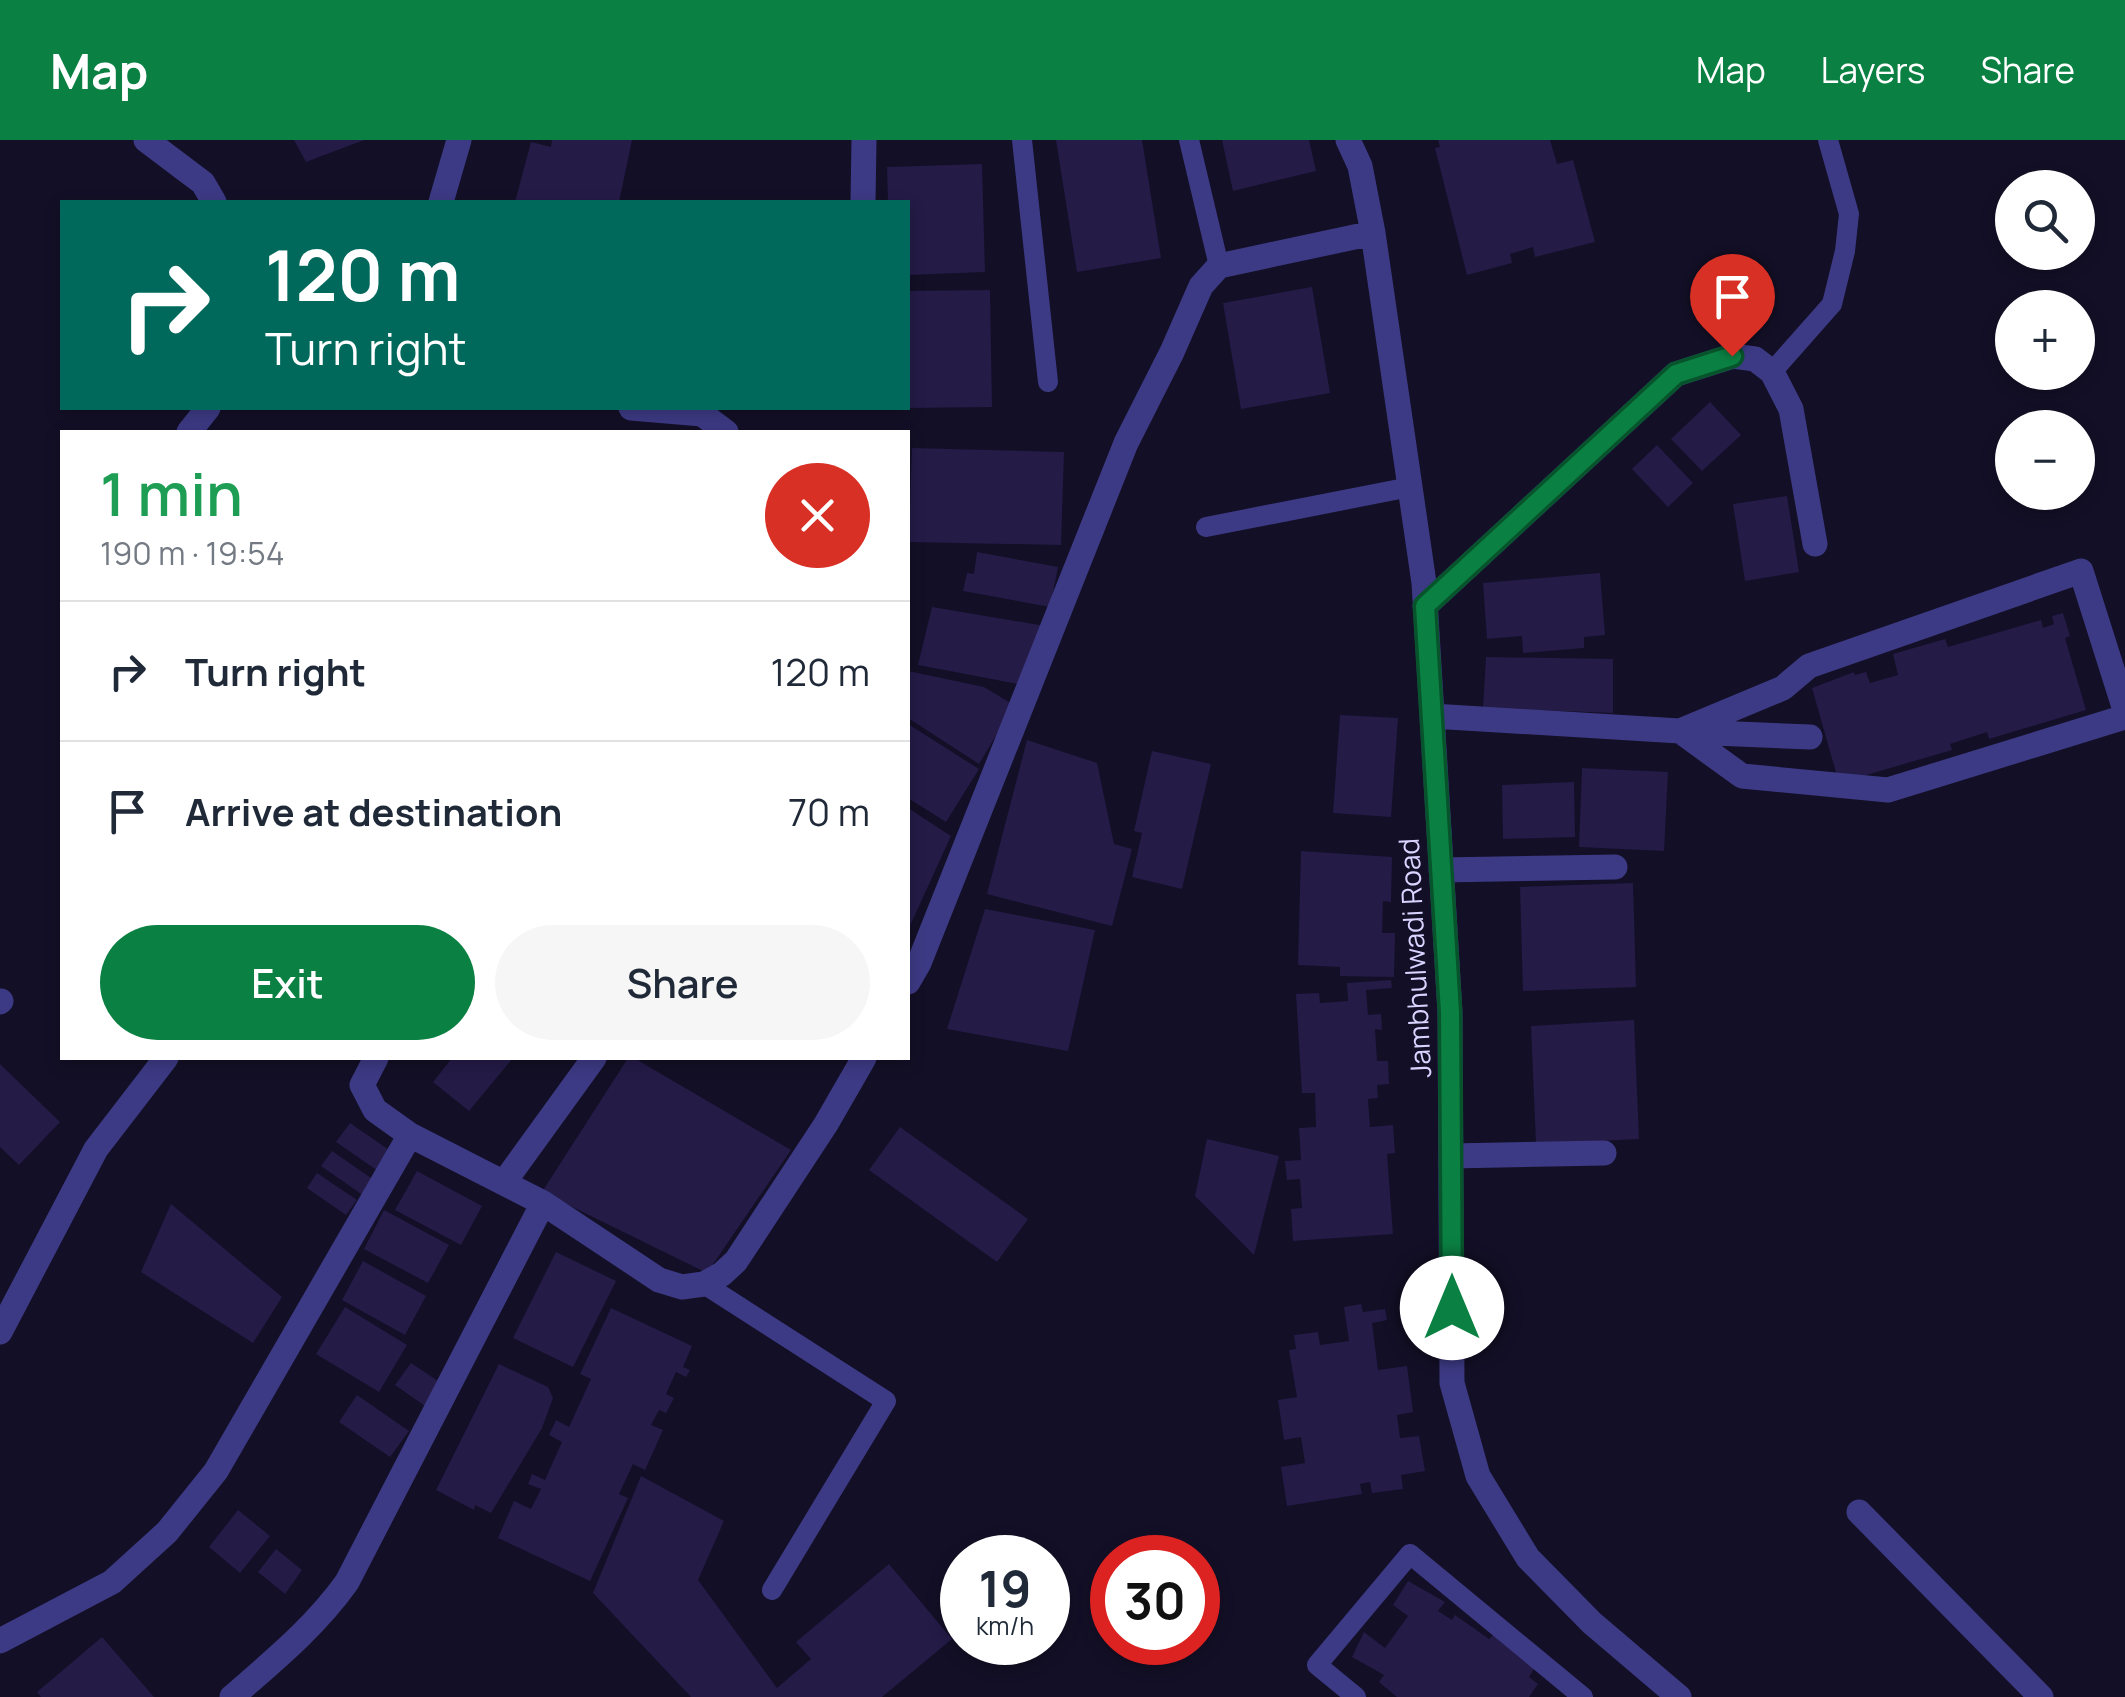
<!DOCTYPE html>
<html lang="en">
<head>
<meta charset="utf-8">
<style>
	body { margin:0; font-family:Manrope,sans-serif; background:#f6f6f7; color:#1f2937; height:100vh; display:flex; flex-direction:column; font-size:38px; white-space:nowrap }
	* { box-sizing:border-box; margin:0 }
	p { font-size:32px; color:#747a83 }
	.icon { flex:none; width:55px; height:55px; fill:none; stroke:currentColor; stroke-width:2; stroke-linecap:round; stroke-linejoin:round }
	.map { position:relative; flex:1; overflow:hidden }
	.sheet { position:absolute; left:60px; top:290px; width:850px; height:630px; display:flex; flex-direction:column; background:#fff; border-radius:0px; box-shadow:0 5px 15px #0003 }
	.sheet>* { flex:none }
	.hud { position:absolute; left:60px; top:60px; width:850px; height:210px; border-radius:0px; box-shadow:0 5px 15px #0003; background:#00695c; color:#fff; overflow:hidden }
	.controls { position:absolute; left:1995px; top:30px; display:grid; gap:20px }
	.controls a { display:grid; place-items:center; width:100px; height:100px; border-radius:50%; background:#fff; box-shadow:0 5px 15px #0003; font-size:50px }
	.speed { position:absolute; left:940px; top:1395px; display:flex; gap:20px; font-size:50px; font-weight:700; text-align:center }
	.speed>* { display:grid; place-content:center; width:130px; height:130px; border-radius:50%; background:#fff; box-shadow:0 5px 15px #0003; line-height:1 }
	.speed small { font-size:25px; font-weight:400 }
	.speed .limit { border:15px solid #d22; background:#fff; color:#111 }
	.pin { position:absolute; display:grid; place-items:center; width:85px; height:85px; color:#fff; margin:-102px -42px; border-radius:50% 50% 50% 0; rotate:-45deg; box-shadow:0 0 10px #0007 }
	.pin .icon { rotate:45deg }
	.me { position:absolute; width:110px; margin:-55px; rotate:0deg; stroke-linejoin:round; filter:drop-shadow(0 0 8px #0008) }
	.turn { display:flex; align-items:center; gap:35px; height:210px; padding:0 40px; font-size:45px }
	.turn .icon { width:130px; height:130px; stroke-width:2.5 }
	.turn b { display:block; font-size:70px; line-height:85px }
	.round { display:grid; place-items:center; flex:none; width:105px; height:105px; border-radius:52px; background:#f6f6f7 }
	.headline { display:flex; align-items:center; justify-content:space-between; height:170px; padding:0 40px }
	h1 { font-size:60px; font-weight:600; line-height:75px; color:#1e9e55 }
	.action { display:flex; gap:20px; margin-top:auto; padding:20px 40px }
	.action a { flex:1; height:115px; border-radius:60px; background:#0b8043; color:#fff; font-size:40px; font-weight:600; line-height:115px; text-align:center }
	.action a+a { background:#f6f6f7; color:#1f2937 }
	ul { padding:0; list-style:none }
	li { display:flex; align-items:center; gap:30px; height:140px; padding:0 40px; border-top:2px solid #e0e1e3 }
	li div { flex:1 }
	li b { display:block; font-size:38px }
	li em { font-style:normal }
	header { display:flex; align-items:center; gap:60px; box-sizing:border-box; height:140px; padding:0 50px; background:#0b8043; color:#fff }
	header strong { font-size:48px }
	nav { display:flex; gap:55px; margin-inline-start:auto; font-size:35px }
	.map>svg:first-child { display:block }
	.building { fill:#241b47 }
	.lines { fill:none; stroke-linecap:round; stroke-linejoin:round }
	.service { stroke:#3d3a85; stroke-width:20 }
	.minor { stroke:#3d3a85; stroke-width:25 }
	.route-casing { stroke:#07532c; stroke-width:25 }
	.route { stroke:#0b8043; stroke-width:18 }
	.labels { text-anchor:middle; dominant-baseline:central; stroke-width:10; stroke-linejoin:round; paint-order:stroke }
	.street-label { font-size:28px; fill:#d9d4ff; stroke:#130f26 }
</style>
</head>
<body>
<header>
<strong>Map</strong>
<nav><a>Map</a><a>Layers</a><a>Share</a></nav>
</header>
<div class="map">
<svg width="2125" height="1557" viewBox="0 0 2125 1557">
	<rect width="100%" height="100%" fill="#130f26"/>
	<path class="building" d="M294,0H364L306,22Z
		M552,0H632L619,62H515L531,2L551,7Z
		M1056,0H1142L1161,118L1077,132Z
		M1222,0H1309L1316,31L1233,51Z
		M1438,0H1550L1557,24L1573,20L1595,102L1535,117L1533,107L1510,114L1512,123L1467,135L1435,8L1440,7Z
		M982,24L985,132L908,135V62H888L887,27Z
		M1312,147L1330,253L1241,269L1223,163Z
		M990,150L992,267L908,268V151Z
		M1710,262L1741,295L1702,331L1671,299Z
		M1657,305L1693,343L1668,367L1632,329Z
		M912,308L1064,312L1061,405L909,402Z
		M1787,356L1799,432L1745,441L1733,364Z
		M977,412L1058,427L1050,467L963,451L967,433L974,434Z
		M1600,433L1605,495L1584,497V508L1523,513L1522,496L1487,499L1483,443Z
		M932,467L1045,486L1023,545L918,525Z
		M2063,473L2070,496L2065,498L2086,570L1989,599L1987,592L1950,604L1952,610L1839,643L1812,548L1854,532L1855,535L1866,532L1870,543L1898,535L1893,514L1945,499L1948,507L2041,480L2043,488L2054,484L2052,476Z
		M1486,517L1613,519V573L1483,568Z
		M908,531L984,547L1014,565L979,624L908,578Z
		M1340,575L1398,578L1391,677L1333,673Z
		M908,584L979,629L946,682L908,658Z
		M1027,600L1097,623L1114,704L1132,709L1112,786L987,754Z
		M1152,611L1211,624L1182,749L1132,737L1142,693L1134,691Z
		M1582,628L1668,632L1664,711L1579,707Z
		M1574,642L1575,697L1503,699L1502,645Z
		M908,668L951,696L908,790Z
		M1301,711L1392,717L1391,762L1383,761L1382,793H1395L1394,837L1340,836V827L1298,825Z
		M1633,743L1636,847L1523,851L1520,747Z
		M985,769L1095,790L1068,911L947,889Z
		M1391,840L1392,848L1366,850L1368,875L1381,874L1382,890L1375,889L1377,921H1388L1389,944L1377,945L1378,958L1368,959L1370,987L1393,985L1395,1013L1387,1014L1393,1094L1293,1101L1291,1069L1302,1068L1300,1039L1287,1040L1285,1021L1301,1020L1299,988L1316,987L1315,953H1302L1296,854L1319,853L1320,863L1348,861L1347,843Z
		M1634,880L1639,999L1536,1004L1531,886Z
		M452,918H513L469,971L433,942Z
		M628,918H634L791,1010L707,1133L542,1052Z
		M0,924L60,982L19,1025L0,1007Z
		M350,983L392,1012L378,1031L336,1002Z
		M900,987L1028,1079L997,1122L869,1030Z
		M1207,999L1279,1016L1254,1115L1195,1056Z
		M332,1011L374,1040L364,1056L321,1026Z
		M417,1031L482,1066L461,1105L395,1070Z
		M317,1033L357,1060L346,1075L307,1048Z
		M171,1064L282,1157L253,1203L141,1132Z
		M384,1070L449,1105L428,1143L364,1109Z
		M556,1112L616,1141L573,1227L513,1198Z
		M363,1121L426,1156L405,1195L342,1160Z
		M1361,1164L1363,1172L1385,1169L1387,1180L1372,1183L1378,1230L1407,1226L1413,1272L1397,1275L1400,1298L1419,1296L1425,1331L1401,1335L1403,1349L1372,1353L1370,1342L1360,1344L1362,1354L1287,1366L1281,1327L1305,1323L1301,1297L1284,1300L1278,1260L1297,1257L1289,1210L1296,1209L1294,1195L1318,1192L1320,1205L1349,1201L1344,1167Z
		M345,1167L407,1205L379,1252L316,1214Z
		M611,1168L692,1206L683,1227L690,1230L686,1237L676,1232L666,1254L674,1258L666,1273L659,1270L651,1285L663,1290L645,1330L633,1324L619,1354L628,1358L590,1441L498,1398L514,1361L531,1369L541,1349L528,1344L532,1334L545,1340L562,1302L549,1295L556,1280L569,1287L591,1239L580,1234Z
		M411,1223L438,1241L425,1266L395,1245Z
		M499,1224L548,1247L553,1258L542,1288L491,1373L475,1365L474,1370L436,1350Z
		M357,1255L409,1291L390,1317L339,1282Z
		M641,1336L724,1381L698,1440L777,1548L811,1519L796,1502L889,1424L952,1499L882,1557H691L593,1453Z
		M238,1370L270,1396L240,1433L209,1407Z
		M276,1409L302,1430L285,1454L258,1432Z
		M1408,1441L1445,1462L1438,1471L1452,1480L1455,1475L1489,1499L1494,1494L1535,1527L1529,1537L1538,1544L1529,1557H1397L1379,1542L1384,1535L1352,1517L1364,1492L1385,1508L1408,1476L1393,1465Z
		M102,1497L154,1557H41L37,1552Z"/>
	<g class="lines">
		<path class="service" d="M1022,0L1048,242
			M1189,0L1219,126
			M1772,232L1832,164L1845,111L1849,74L1828,0
			M1206,387L1410,347
			M704,1144L886,1261L772,1450
			M1356,1557L1317,1525L1410,1414L1583,1557"/>
		<path class="minor" d="M146,0L203,43L214,62
			M1348,0L1360,26L1373,93L1424,443L1450,872L1452,1243L1478,1336L1528,1418L1592,1483L1679,1557
			M441,62L459,0
			M863,62L864,0
			M631,268L702,274L726,292
			M189,292L208,268
			M1425,466L1676,234L1733,216L1755,219L1772,232L1791,269L1815,404
			M1432,576L1680,591L1742,636L1888,650L2125,577
			M1680,591L1783,548L1809,526L2081,431L2125,570
			M1690,592L1810,597
			M1441,730L1615,727
			M908,842L919,823L1126,303L1172,212L1201,146L1219,126L1373,93
			M0,862L1,861
			M376,918L362,945L375,970L410,995L543,1063L659,1140L682,1147L704,1144L722,1134L736,1121L826,984L864,918
			M1451,1016L1604,1013
			M505,1041L594,918
			M0,1192L96,1009L166,918
			M1859,1372L2041,1557
			M0,1501L112,1442L167,1392L216,1331L410,995
			M232,1557C273,1521 315,1487 347,1442L543,1063"/>
	</g>
	<g class="lines">
		<defs>
			<path id="route" d="M1452,1168L1450,872L1425,466L1676,234L1732,216"/>
		</defs>
		<use href="#route" class="route-casing"/>
		<use href="#route" class="route"/>
	</g>
	<g class="labels">
		<g class="street-label">
			<text transform="translate(1414 818) rotate(-93)">Jambhulwadi Road</text>
		</g>
	</g>
</svg>
<div class="controls">
<a><svg class="icon" aria-label="search" viewBox="0 0 24 24"><circle cx="10" cy="10" r="6"/><path d="M15 15l6 6"/></svg></a>
<a>+</a>
<a>−</a>
</div>
<div class="speed"><div>19<small>km/h</small></div><div class="limit">30</div></div>
<div class="pin" style="left:1732px;top:216px;background:#d93025"><svg class="icon" aria-label="arrive" viewBox="0 0 24 24"><path d="M6 21V4h12l-3 4 3 4H6"/></svg></div>
<svg class="me" style="left:1452px;top:1168px" viewBox="-20 -20 40 40"><circle r="19" fill="#fff"/><path d="M0-13L10 11 0 6-10 11z" fill="#0b8043"/></svg>
<div class="hud">
<div class="turn"><svg class="icon" aria-label="right" viewBox="0 0 24 24"><path d="M7 20v-9h11M14 6l5 5-5 5"/></svg><div><b>120 m</b>Turn right</div></div>
</div>
<section class="sheet">
<div class="headline"><div><h1>1 min</h1><p>190 m · 19:54</p></div><a class="round" style="background:#d93025;color:#fff"><svg class="icon" aria-label="close" viewBox="0 0 24 24"><path d="M6 6l12 12M18 6L6 18"/></svg></a></div>
<ul>
<li><svg class="icon" aria-label="right" viewBox="0 0 24 24"><path d="M7 20v-9h11M14 6l5 5-5 5"/></svg><div><b>Turn right</b></div><em>120 m</em></li>
<li><svg class="icon" aria-label="arrive" viewBox="0 0 24 24"><path d="M6 21V4h12l-3 4 3 4H6"/></svg><div><b>Arrive at destination</b></div><em>70 m</em></li>
</ul>
<div class="action"><a>Exit</a><a>Share</a></div>
</section>
</div>
</body>
</html>
